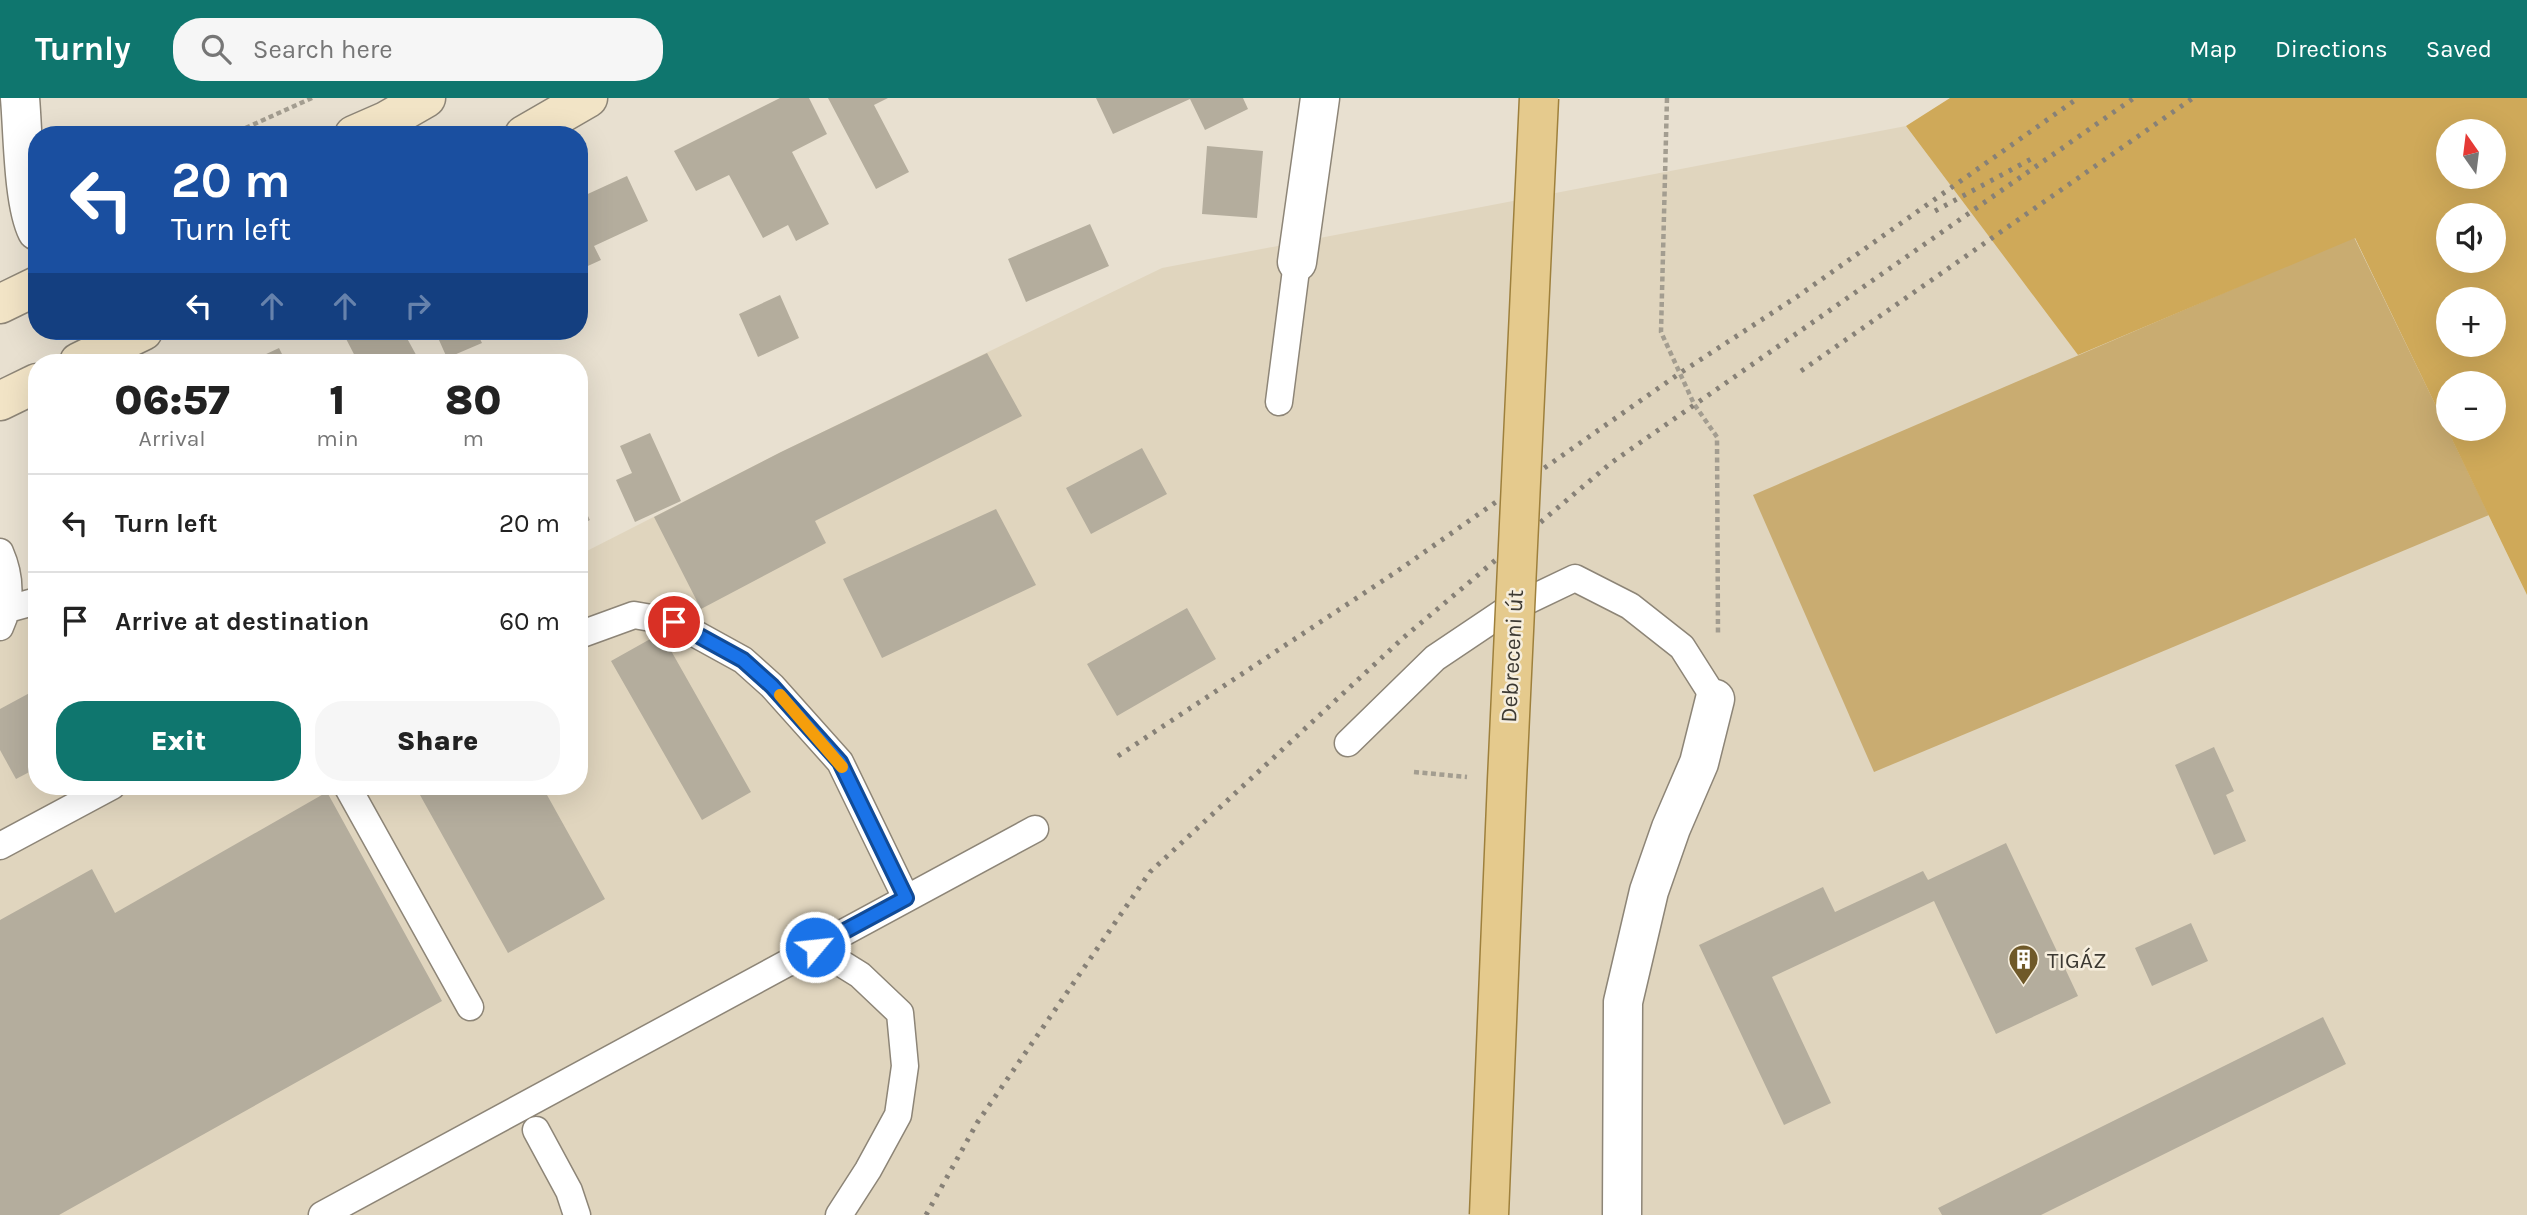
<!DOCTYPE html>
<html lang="en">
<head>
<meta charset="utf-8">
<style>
	body { margin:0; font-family:Karla,sans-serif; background:#f6f6f6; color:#222; height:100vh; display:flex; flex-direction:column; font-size:26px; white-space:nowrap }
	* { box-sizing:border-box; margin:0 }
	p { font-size:23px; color:#767676 }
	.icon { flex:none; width:38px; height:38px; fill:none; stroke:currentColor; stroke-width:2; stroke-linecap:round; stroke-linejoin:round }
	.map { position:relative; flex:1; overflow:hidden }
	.sheet { position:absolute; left:28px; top:256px; width:560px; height:441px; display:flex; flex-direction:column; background:#fff; border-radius:28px; box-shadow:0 7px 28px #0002 }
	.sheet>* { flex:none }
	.banner { position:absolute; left:28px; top:28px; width:560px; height:214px; border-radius:28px; box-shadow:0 7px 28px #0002; background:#1a4fa0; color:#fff; overflow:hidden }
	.needle { width:46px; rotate:346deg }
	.tools { position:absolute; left:2436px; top:21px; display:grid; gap:14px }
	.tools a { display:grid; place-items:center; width:70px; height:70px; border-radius:50%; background:#fff; box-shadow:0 7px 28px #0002; font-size:35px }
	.pin { position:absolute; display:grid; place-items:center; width:60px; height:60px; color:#fff; margin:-30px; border:4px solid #fff; border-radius:50%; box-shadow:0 2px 7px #0007 }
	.me { position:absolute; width:77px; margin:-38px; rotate:62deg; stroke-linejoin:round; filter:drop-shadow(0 0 5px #0008) }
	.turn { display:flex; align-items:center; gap:24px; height:147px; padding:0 28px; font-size:32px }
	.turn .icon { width:91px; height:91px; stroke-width:2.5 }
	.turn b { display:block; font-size:49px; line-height:60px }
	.lanes { display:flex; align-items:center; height:66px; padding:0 28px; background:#0003; justify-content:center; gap:35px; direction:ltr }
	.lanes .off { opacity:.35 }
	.eta { display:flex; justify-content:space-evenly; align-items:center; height:119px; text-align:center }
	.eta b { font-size:42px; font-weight:800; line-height:49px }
	.primary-button { display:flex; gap:14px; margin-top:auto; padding:14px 28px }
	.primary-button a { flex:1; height:80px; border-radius:28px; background:#0f766e; color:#fff; font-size:28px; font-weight:800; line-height:80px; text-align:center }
	.primary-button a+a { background:#f6f6f6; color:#222 }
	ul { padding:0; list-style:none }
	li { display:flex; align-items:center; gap:21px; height:98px; padding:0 28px; border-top:2px solid #e0e0e0 }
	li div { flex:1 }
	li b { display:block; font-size:26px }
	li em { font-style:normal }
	header { display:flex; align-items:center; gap:42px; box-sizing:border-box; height:98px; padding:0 35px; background:#0f766e; color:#fff }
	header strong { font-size:33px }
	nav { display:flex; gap:38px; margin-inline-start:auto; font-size:24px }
	.search { width:490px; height:63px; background:#f6f6f6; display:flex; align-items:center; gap:18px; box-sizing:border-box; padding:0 24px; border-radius:28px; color:#767676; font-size:26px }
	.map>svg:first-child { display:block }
	.built { fill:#e0d5be }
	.green { fill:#c9ac71 }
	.forest { fill:#cfa959; fill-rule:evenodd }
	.building { fill:#b4ad9d }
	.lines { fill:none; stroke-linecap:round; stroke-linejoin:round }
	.lane-casing { stroke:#8d8577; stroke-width:29 }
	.street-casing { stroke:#8d8577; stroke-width:41 }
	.secondary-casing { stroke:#8d8577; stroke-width:41 }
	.path { stroke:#a39d90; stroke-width:4.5; stroke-dasharray:5 3.5; stroke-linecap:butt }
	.lane { stroke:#fff; stroke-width:26 }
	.street { stroke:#fff; stroke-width:38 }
	.secondary { stroke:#f2e4c6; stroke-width:38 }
	.rail { stroke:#878177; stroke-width:5; stroke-dasharray:3.5 7; stroke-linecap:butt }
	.primary-bridge-casing { stroke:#9e803c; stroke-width:41; stroke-linecap:butt }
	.primary-bridge { stroke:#e5ca8d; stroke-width:38 }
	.route-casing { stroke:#114b97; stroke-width:18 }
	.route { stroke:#1a73e8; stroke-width:12 }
	.slow { stroke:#f59e0b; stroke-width:12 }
	.labels { text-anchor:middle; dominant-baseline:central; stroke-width:5; stroke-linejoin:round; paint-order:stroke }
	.street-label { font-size:23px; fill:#3c3932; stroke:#f6eedd }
	.poi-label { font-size:23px; fill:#3c3932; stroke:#f6eedd; text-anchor:start }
</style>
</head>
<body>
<header>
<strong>Turnly</strong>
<div class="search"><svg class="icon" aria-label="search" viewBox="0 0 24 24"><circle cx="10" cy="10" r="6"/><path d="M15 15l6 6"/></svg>Search here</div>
<nav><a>Map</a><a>Directions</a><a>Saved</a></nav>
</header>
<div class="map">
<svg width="2527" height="1117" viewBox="0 0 2527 1117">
	<rect width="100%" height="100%" fill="#e8e0d0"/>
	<path class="built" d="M1906,28L2078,257L2354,139L2527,497V1117H0V522L37,504V688H579V457L781,354L1162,170Z"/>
	<path class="green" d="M2354,139L2489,417L1874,674L1753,397Z"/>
	<path class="forest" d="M1950,0H2527V497L2355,140L2078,257L1906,28ZM2448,33H2494V79H2448ZM2448,117H2494V163H2448ZM2448,201H2494V247H2448ZM2448,285H2494V331H2448Z"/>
	<path class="building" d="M780,0H809L827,36L792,54L829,126L796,143L788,127L763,140L729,77L696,93L674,53Z
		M828,0H888L874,7L909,74L876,91Z
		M1096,0H1243L1248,11L1205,32L1190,1L1113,36Z
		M1207,48L1263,53L1257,120L1202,116Z
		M627,78L648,123L594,148L601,162L579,172V100Z
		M1090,126L1109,168L1026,204L1008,161Z
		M780,197L799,240L758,259L739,216Z
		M342,233H403L420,264H358Z
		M435,233H476L482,245L447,260Z
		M279,250L286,264H249Z
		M987,255L1022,318L815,423L826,445L701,511L654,419L781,354Z
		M650,335L681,403L635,424L616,382L632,375L620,348Z
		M1142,350L1167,396L1091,436L1066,390Z
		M579,400L590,422L579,428Z
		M996,411L1036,487L882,560L843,481Z
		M1187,510L1216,561L1117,618L1087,566Z
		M661,535L751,694L702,722L611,563Z
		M37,591V670L16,681L0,652V611Z
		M2214,649L2234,693L2226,697L2246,743L2214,757L2175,667Z
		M415,688H542L605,801L508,855Z
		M327,694L442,903L59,1117H0V822L92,771L115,815Z
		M2006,745L2078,898L1996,936L1934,803L1772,879L1831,1005L1784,1027L1699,847L1823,789L1835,814L1923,773L1928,782Z
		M2191,825L2208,863L2152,888L2135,850Z
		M2323,919L2346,966L2041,1117H1942L1938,1110Z"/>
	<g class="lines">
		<defs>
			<path id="lane" d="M1279,304L1297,164
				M0,454C11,479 11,505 0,529
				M8,511L37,503
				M579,537L634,517L674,524L743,562L772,588L840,664L906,800
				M1348,645L1435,560L1502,515L1575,480L1630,508L1682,549L1715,601
				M347,688L470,909
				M0,748L112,688
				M815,849L860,877L900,915L905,968L898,1017L868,1072L839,1117
				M536,1032L569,1093L577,1117
				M322,1117L1035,731"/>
			<path id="street" d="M20,0C23,34 23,105 37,133
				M1297,164L1320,0
				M1622,1117L1623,904L1649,793L1671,730L1699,665L1715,601"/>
			<path id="secondary" d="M354,37L386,23L426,0
				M524,37L588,0
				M0,206L37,188
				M79,264L143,233
				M0,303L37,285"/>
		</defs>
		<use href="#lane" class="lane-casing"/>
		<use href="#street" class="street-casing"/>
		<use href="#secondary" class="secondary-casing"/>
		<path class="path" d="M1667,0L1661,234L1694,306L1717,339L1718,537
			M230,37L312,0
			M1414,674L1467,679"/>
		<use href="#lane" class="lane"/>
		<use href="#street" class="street"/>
		<use href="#secondary" class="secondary"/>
		<path class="rail" d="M1935,113L2033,60
			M1801,273L2193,0
			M1118,658L1396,474L1680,275L1798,198L2078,0
			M926,1117L977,1025L1150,774L1403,540L1611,365L2134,0"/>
		<defs>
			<path id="primary-bridge" d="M1489,1117L1507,682L1539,0"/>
		</defs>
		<use href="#primary-bridge" class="primary-bridge-casing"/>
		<use href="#primary-bridge" class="primary-bridge"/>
	</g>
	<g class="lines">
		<defs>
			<path id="route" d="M674,524L743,562L772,588L840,664L906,800L815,849"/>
		</defs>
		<use href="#route" class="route-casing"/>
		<use href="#route" class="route"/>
		<path class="slow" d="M780,597L842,669"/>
	</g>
	<defs>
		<symbol id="building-pin" viewBox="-11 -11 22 30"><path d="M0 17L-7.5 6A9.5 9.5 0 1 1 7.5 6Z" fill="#6f5929" stroke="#f6eedd"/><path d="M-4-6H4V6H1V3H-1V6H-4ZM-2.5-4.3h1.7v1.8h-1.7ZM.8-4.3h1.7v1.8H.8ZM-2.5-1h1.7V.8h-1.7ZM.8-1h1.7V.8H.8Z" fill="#fff"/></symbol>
	</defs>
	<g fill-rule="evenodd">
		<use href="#building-pin" x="2006" y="844" width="35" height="47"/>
	</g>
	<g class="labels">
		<g class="street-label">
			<text transform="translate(1512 558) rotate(-87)">Debreceni út</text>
		</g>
		<g class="poi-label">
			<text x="2047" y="862">TIGÁZ</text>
		</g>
	</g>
</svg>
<div class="tools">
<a><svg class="needle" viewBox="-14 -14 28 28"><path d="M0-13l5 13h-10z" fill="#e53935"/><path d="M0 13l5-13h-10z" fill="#767676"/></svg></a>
<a><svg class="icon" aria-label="sound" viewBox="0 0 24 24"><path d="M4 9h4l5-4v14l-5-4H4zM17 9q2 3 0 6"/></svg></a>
<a>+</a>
<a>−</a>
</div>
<div class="pin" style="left:674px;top:524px;background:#d93025"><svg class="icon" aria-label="arrive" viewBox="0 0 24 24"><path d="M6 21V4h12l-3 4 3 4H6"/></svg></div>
<svg class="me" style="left:815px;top:849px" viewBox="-20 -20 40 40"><circle r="17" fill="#1a73e8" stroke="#fff" stroke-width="3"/><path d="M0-11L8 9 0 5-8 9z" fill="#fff"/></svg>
<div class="banner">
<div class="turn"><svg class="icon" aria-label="left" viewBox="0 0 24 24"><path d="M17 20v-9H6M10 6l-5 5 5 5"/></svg><div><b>20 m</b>Turn left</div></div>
<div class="lanes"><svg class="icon" aria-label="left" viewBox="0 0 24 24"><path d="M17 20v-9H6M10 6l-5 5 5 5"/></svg><svg class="icon off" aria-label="ahead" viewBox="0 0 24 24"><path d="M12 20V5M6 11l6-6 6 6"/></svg><svg class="icon off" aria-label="ahead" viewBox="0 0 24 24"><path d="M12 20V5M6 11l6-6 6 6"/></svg><svg class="icon off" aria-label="right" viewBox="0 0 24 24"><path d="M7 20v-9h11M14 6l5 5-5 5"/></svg></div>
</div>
<section class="sheet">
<div class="eta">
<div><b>06:57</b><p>Arrival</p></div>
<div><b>1</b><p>min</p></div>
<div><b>80</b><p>m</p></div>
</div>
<ul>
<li><svg class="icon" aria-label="left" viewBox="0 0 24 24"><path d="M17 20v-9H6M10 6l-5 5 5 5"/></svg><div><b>Turn left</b></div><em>20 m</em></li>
<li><svg class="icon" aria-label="arrive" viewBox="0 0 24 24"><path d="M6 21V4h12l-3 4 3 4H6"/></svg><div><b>Arrive at destination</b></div><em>60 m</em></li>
</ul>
<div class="primary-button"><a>Exit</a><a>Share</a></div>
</section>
</div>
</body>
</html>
